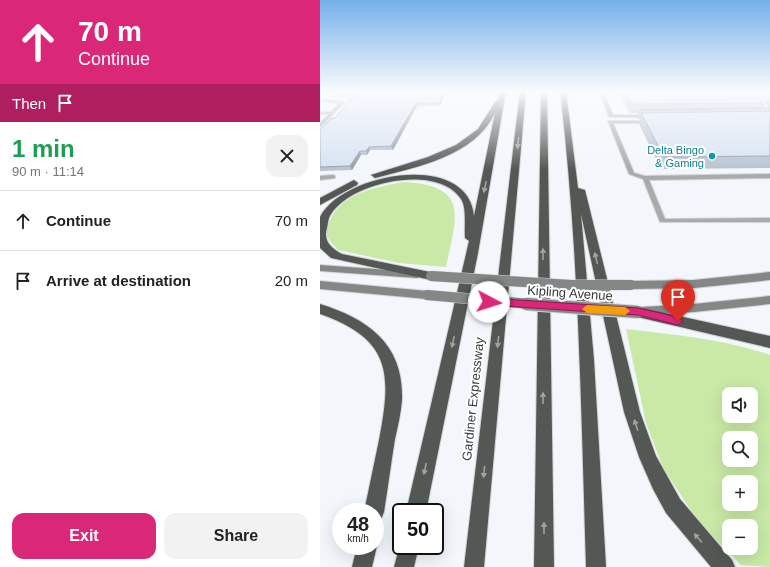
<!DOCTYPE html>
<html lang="en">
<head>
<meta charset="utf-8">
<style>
	body { margin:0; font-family:Arial,sans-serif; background:#f2f2f2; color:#222; height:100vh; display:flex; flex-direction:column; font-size:15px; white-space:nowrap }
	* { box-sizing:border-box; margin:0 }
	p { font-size:13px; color:#767676 }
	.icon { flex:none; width:22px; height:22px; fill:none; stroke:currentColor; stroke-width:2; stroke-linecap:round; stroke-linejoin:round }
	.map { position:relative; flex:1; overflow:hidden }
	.drawer { display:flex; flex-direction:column; background:#fff; width:320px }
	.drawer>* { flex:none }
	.top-card { background:#db2777; color:#fff; overflow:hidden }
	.controls { position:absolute; left:402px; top:387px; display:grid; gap:8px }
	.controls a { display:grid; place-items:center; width:36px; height:36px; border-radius:8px; background:#fff; box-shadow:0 4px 16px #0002; font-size:20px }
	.speed { position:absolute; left:12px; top:503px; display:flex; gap:8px; font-size:20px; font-weight:700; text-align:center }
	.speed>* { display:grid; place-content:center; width:52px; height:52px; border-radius:50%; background:#fff; box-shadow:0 4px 16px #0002; line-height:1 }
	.speed small { font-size:10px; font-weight:400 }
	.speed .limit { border:2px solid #111; border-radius:6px; background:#fff; color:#111 }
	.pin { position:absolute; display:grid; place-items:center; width:34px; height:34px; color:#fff; margin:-41px -17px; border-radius:50% 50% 50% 0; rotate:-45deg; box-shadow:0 0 4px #0007 }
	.pin .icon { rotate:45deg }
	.me { position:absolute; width:44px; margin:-22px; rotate:95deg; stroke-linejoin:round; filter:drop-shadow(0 0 3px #0008) }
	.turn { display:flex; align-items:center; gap:14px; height:84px; padding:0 12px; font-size:18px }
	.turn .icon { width:52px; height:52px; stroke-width:2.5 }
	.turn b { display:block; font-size:28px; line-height:34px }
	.then { display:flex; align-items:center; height:38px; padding:0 12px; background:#0003; gap:8px; font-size:15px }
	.round { display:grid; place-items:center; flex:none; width:42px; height:42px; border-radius:12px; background:#f2f2f2 }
	.overview { display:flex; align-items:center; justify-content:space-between; height:68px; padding:0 12px }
	h1 { font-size:24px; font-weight:700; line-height:30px; color:#1e9e55 }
	.action { display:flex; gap:8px; margin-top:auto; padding:8px 12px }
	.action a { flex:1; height:46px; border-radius:12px; background:#db2777; color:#fff; font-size:16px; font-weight:700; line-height:46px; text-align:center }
	.action a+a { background:#f2f2f2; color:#222 }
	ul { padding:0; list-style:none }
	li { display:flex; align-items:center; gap:12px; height:60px; padding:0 12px; border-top:1px solid #e0e0e0 }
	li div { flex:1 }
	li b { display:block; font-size:15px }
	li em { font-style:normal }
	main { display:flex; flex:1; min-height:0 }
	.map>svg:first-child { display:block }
	.green { fill:#c8eaa6; fill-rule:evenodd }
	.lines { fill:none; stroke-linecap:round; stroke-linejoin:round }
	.service-casing { stroke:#d1d4d8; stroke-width:2 }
	.secondary-casing { stroke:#d1d4d8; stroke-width:2 }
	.motorway-casing { stroke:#d1d4d8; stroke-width:2 }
	.service { fill:#a9abaa; fill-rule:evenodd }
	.secondary { fill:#848785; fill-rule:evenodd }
	.motorway { fill:#535855; fill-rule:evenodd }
	.secondary-bridge-far1-casing { stroke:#d1d4d8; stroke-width:11; stroke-linecap:butt }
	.secondary-bridge-casing { stroke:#d1d4d8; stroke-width:14; stroke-linecap:butt }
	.secondary-bridge-far1 { stroke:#848785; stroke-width:10 }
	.secondary-bridge { stroke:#848785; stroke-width:12 }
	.wall { fill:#b9c3d1 }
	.shaded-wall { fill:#969faa }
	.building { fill:#d7e3f3; stroke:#969faa }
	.oneway { fill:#a0a3a2 }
	.route { fill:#db2777; stroke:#8e194d }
	.slow { fill:#f59e0b }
	.culture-dot { fill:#0f9aa8; stroke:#fff; stroke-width:1.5 }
	.labels { text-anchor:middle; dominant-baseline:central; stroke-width:4; stroke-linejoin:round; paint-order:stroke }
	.far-culture-label { font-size:11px; fill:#0d838f; stroke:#fff; text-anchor:end }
	.street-label { font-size:13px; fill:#383a3b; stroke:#fff }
</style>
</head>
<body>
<main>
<section class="drawer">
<div class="top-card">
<div class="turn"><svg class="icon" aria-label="ahead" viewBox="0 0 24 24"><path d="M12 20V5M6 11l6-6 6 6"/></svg><div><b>70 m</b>Continue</div></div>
<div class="then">Then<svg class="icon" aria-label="arrive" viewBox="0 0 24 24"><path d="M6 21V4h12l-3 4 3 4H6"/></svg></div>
</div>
<div class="overview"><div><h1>1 min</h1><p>90 m · 11:14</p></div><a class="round"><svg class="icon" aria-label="close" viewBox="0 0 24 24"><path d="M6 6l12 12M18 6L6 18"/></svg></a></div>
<ul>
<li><svg class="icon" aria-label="ahead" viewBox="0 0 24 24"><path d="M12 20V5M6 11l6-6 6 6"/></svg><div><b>Continue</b></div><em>70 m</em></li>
<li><svg class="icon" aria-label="arrive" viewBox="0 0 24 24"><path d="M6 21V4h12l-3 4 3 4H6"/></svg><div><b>Arrive at destination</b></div><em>20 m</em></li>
</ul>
<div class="action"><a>Exit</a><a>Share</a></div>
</section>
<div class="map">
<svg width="450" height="567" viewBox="0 0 450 567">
	<rect width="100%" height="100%" fill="#f3f6fb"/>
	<path class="green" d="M84,182C151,186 136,217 126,267L79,263L18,250L6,236C11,195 50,188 84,182Z
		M306,329C355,335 404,339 450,355V567L421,565L380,524L343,468L326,423ZM409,394H431V416H409ZM409,438H431V460H409ZM409,482H431V504H409ZM409,526H431V548H409Z"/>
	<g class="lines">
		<defs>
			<path id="service" d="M279,91H283L293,115H327L329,116L327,117H289Z
				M0,99L25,102L0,127V123L9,114H0V112H11L20,103L0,101Z
				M288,121H329L331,122L329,123H293L314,173L325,176L450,174V178L329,180L345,219L450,218V222H340L323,179L309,174Z
				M13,175L15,176V178L0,180V176Z"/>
			<path id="secondary" d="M0,265L97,272L102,275L97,278L0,271Z
				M450,272V280L374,288L311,289L306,285L311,281L374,280Z
				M0,281L107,291L111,292L112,295L111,298L107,299L0,289Z
				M450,296V304L374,312L322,315L318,314L317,311L318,308L322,307L374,304Z"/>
			<path id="motorway" d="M180,91H186L158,253L106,512H86L149,241L145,238C144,226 147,209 141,199C117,163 29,182 10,216C8,219 8,224 7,228C3,241 11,248 22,254L115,273L117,276L115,279L111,280L11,258L0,248V217C22,173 148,150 154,216L175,113C155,156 97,167 55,178L51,175L108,157L136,145L158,129L175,102L178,100Z
				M200,91H206L164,567H144Z
				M221,91H227L234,567H214Z
				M240,91H246L258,188L265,190L320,412L336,456L360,499L412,560L415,567H391L346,513L333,489L319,457L304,412L261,214L274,360L286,567H266C261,408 259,249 240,91Z
				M34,180L38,183L37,185L0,205V198Z
				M0,304C48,319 84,344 82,400C81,413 78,426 75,439C71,463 68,488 64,512L61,519L55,521V512H44C49,488 54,464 59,440C72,373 71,339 0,314Z
				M318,307L450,336V348L313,316L312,312L313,308Z
				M55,541L57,546L52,567H32L37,546H55Z
				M81,541V546H99L94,567H74Z"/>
		</defs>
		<use href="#service" class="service-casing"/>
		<use href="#secondary" class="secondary-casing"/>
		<use href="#motorway" class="motorway-casing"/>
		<use href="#service" class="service"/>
		<use href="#secondary" class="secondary"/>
		<use href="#motorway" class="motorway"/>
		<defs>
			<path id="secondary-bridge-far1" d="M111,276L251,285H311
				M107,295L221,305"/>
			<path id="secondary-bridge" d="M206,304L318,312"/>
		</defs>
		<use href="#secondary-bridge-far1" class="secondary-bridge-far1-casing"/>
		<use href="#secondary-bridge" class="secondary-bridge-casing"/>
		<use href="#secondary-bridge-far1" class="secondary-bridge-far1"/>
		<use href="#secondary-bridge" class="secondary-bridge"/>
	</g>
	<path class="wall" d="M126,91L120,106H97L73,150H50L47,155H41L32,170L0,171V130L15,118L32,98L31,96H18L17,93Z
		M298,91H450V168L341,169L319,124L320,119H317L318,113H310Z"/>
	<path class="shaded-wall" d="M124,91H126L120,106L119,103Z
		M96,103L97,106L73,150L71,146Z
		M49,147L50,150L47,155L46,151Z
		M40,151L41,155L32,170L30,166Z"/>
	<path class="building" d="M19,91H124L119,103H96L71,146L49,147L46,151H40L30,166L0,167V130L11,118H15L35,95L31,96L34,93H17Z
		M305,91H450V102H445L450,107V108L319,110L441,108L444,105L441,103L312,104Z
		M450,111V156L344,157L321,113Z"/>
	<defs><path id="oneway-solid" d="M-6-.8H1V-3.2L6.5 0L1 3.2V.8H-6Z"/></defs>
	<g class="oneway">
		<use href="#oneway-solid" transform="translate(198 143) rotate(96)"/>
		<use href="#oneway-solid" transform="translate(165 187) rotate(101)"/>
		<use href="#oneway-solid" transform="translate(223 254) rotate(-90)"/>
		<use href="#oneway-solid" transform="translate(276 258) rotate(-103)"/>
		<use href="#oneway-solid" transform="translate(133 342) rotate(102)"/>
		<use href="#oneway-solid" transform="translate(178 342) rotate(96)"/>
		<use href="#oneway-solid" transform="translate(223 398) rotate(-90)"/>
		<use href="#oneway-solid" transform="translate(316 425) rotate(-108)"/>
		<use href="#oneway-solid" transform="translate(105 469) rotate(102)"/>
		<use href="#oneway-solid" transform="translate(164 472) rotate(96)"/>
		<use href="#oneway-solid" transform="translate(224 528) rotate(-90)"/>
		<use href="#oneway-solid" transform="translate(378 538) rotate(-131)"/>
	</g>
	<linearGradient id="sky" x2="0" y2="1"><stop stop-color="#74afea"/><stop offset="0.54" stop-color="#fafbfd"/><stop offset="1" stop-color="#fafbfd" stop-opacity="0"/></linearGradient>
	<rect width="450" height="170" fill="url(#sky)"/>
	<path class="route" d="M169,298L318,308L358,317L363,321L358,325L318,315L169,305L165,302Z"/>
	<path class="slow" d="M267,305L305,307L310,311L305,315L267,313L262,309Z"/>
	<circle class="culture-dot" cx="392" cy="156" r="4"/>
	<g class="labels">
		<g class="far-culture-label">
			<text x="384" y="150">Delta Bingo<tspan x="384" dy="13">&amp; Gaming</tspan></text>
		</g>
		<g class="street-label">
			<text transform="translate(250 293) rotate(4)">Kipling Avenue</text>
			<text transform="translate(153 399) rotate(-84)">Gardiner Expressway</text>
		</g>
	</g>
</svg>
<div class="controls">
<a><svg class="icon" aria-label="sound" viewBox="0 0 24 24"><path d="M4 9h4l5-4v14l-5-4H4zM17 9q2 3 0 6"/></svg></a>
<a><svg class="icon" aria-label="search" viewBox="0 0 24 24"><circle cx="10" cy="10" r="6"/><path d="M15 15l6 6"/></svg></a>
<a>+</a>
<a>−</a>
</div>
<div class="speed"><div>48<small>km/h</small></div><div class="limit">50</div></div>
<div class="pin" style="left:358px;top:321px;background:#d93025"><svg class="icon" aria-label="arrive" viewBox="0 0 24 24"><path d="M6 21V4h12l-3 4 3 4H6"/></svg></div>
<svg class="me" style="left:169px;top:302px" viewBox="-20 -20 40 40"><circle r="19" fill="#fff"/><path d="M0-13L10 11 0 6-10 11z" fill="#db2777"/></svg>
</div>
</main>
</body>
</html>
